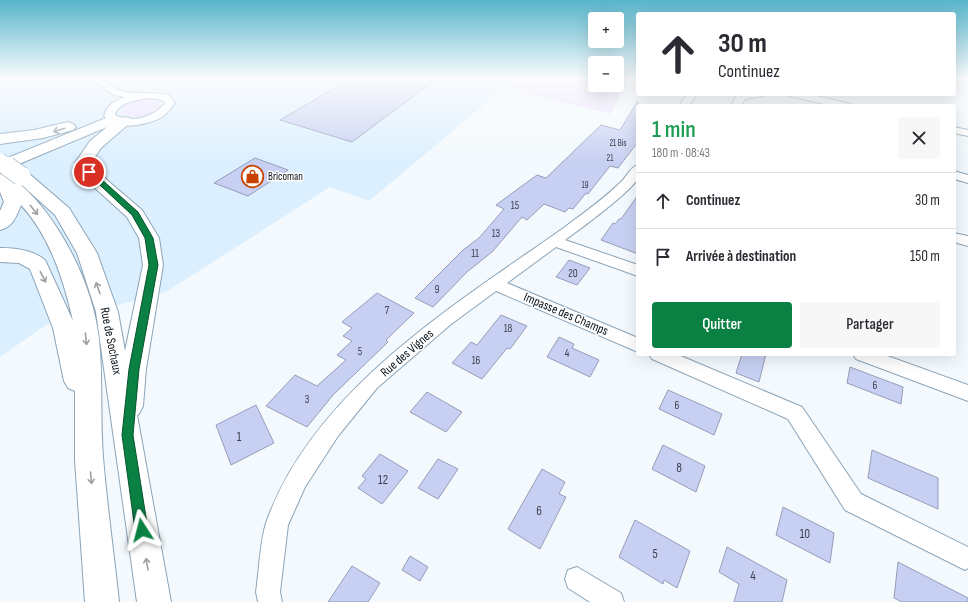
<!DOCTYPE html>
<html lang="fr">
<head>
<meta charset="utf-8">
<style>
	body { margin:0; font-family:"Sofia Sans Condensed",sans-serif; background:#f7f7f7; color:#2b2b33; height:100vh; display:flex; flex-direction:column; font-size:15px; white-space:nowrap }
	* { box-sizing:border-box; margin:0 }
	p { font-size:13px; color:#7c7c81 }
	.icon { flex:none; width:22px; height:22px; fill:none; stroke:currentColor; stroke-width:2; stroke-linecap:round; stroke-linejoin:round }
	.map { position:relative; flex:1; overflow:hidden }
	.side { position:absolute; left:636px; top:104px; width:320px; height:252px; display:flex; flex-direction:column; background:#fff; border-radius:4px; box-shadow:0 4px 16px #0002 }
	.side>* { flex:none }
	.top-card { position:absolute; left:636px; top:12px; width:320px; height:84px; border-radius:4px; box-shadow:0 4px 16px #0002; background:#fff; color:#2b2b33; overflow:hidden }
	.controls { position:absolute; left:588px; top:12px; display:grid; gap:8px }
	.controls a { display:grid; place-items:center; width:36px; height:36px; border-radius:4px; background:#fff; box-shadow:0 4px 16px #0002; font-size:20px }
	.pin { position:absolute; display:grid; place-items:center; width:34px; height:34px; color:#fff; margin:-17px; border:2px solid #fff; border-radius:50%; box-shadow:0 1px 4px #0007 }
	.me { position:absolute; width:44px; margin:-22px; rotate:351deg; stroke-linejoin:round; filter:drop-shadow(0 0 3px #0008) }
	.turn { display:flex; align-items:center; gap:14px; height:84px; padding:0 16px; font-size:18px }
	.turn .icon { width:52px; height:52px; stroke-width:2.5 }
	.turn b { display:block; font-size:28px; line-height:34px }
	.round { display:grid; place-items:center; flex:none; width:42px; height:42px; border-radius:4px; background:#f7f7f7 }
	.head { display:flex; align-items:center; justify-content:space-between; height:68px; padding:0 16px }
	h1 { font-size:24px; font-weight:600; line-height:30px; color:#1e9e55 }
	.button { display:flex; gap:8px; margin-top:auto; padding:8px 16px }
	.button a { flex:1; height:46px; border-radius:4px; background:#0b8043; color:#fff; font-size:16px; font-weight:600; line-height:46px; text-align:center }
	.button a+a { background:#f7f7f7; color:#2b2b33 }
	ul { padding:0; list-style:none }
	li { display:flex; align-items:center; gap:12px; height:56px; padding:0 16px; border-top:1px solid #e1e1e2 }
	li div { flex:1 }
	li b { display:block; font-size:15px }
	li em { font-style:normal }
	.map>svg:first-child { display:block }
	.built { fill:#dbefff }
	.green { fill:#eadcfd }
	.building { fill:#c7d0f2; stroke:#969db8 }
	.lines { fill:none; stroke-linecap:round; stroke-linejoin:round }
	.street-casing { stroke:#8ba4b8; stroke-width:2 }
	.primary-casing { stroke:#8ba4b8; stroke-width:2 }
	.street { fill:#fff; fill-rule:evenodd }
	.primary { fill:#fff; fill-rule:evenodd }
	.primary-bridge-far1-casing { stroke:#8ba4b8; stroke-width:16; stroke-linecap:butt }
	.primary-bridge-casing { stroke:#8ba4b8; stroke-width:20; stroke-linecap:butt }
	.primary-bridge-far1 { stroke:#fff; stroke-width:15 }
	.primary-bridge { stroke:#fff; stroke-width:19 }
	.oneway { stroke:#9da0a3 }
	.route { fill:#0b8043; stroke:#07532c }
	.labels { text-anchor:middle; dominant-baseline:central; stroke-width:3; stroke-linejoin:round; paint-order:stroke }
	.far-number-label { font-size:9px; fill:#38424f }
	.far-poi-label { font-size:11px; fill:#091219; stroke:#fff; text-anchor:start }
	.number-label { font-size:11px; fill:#38424f }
	.street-label { font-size:13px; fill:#091219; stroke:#fff }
	.near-number-label { font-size:13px; fill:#38424f }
</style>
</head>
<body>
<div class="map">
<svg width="968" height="602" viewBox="0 0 968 602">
	<rect width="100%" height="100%" fill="#f3f9fd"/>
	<path class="built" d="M0,78H516L369,201L330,187L166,292L46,325L0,357Z"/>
	<path class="green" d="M516,78H595V85H617V78H630L610,114L505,88Z
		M150,99L161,103V105C153,116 133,120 122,113V108C130,102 140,100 150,99Z"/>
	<path class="building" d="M352,78H438L352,142L280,120Z
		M638,101V142L618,168L610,166L588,194L586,193L573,209L569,208L565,212L544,204L527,220L522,217L492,252L467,272L433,307L415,298L463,250L479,238L504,209L496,205L537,175L546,178L601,125L620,130Z
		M255,158L288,170L248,196L214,183Z
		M638,195V254L601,240L613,223L615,224L619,219H621Z
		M569,260L590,268L577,285L556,277Z
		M377,293L414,313L386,340L388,342L333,395L307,427L266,406L295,375L317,386L346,360L337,355L352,341L343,336L352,328L342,322Z
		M501,315L527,326L510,349L507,348L482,379L452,363L471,342L477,345Z
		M559,337L574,344L572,348L599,360L590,377L547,357Z
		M742,354H766L759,382L736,373Z
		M850,367L903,387L901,404L847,383Z
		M668,390L722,414L714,435L659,409Z
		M427,392L462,412L446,432L410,412Z
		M256,405L274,443L231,465L216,425Z
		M663,445L705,466L696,492L652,469Z
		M872,450L938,478V509L868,478Z
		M380,454L408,471L382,504L358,488L366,479L362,476Z
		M438,459L458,469L438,499L418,488Z
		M542,469L565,482L559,494L566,497L540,549L508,529Z
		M783,507L834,533L830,563L776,535Z
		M635,520L690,551L677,588L664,580L663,584L619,557Z
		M727,547L787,580L782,602H734L739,584L719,572Z
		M410,556L428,567L420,581L402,570Z
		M898,562L968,598V602H902L894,598Z
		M352,566L380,583L368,602H328Z"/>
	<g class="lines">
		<defs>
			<path id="street" d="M88,78C108,78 107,87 122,91C138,95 153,91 169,95L175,103C171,108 168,113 162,117C148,125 116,132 104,116C107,105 114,101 125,97L114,95ZM149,98L162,100L165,103C154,117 130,124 115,115C118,102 138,100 149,98Z
				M687,94H697L689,106H679Z
				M741,94H765L764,96L745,99L741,106H731L737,95Z
				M788,94H807L851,104L852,106H833L789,96Z
				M954,127L968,130V136L954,133Z
				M638,165C638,169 639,174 638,178C632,191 579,230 565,240L638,265V276L556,247L507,283L638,338V352L496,291L450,325L377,388L338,436L305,487L288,525L280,592L282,602H258L256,592C259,572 260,542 266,523C313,390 456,304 565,227C585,212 606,197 623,180C628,174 631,167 638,165Z
				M954,171L968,175V183L954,179Z
				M954,233L968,236V246L954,242Z
				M649,354H676L802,407L861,494L968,547V568L965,570L845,510L788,419L652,359Z
				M853,354H882L968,385V401L856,359Z
				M577,567L621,593L624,602H590L568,588L565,579L568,570Z"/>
			<path id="primary" d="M111,116L118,119L125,117L130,118L132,121L101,148L91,163L108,181L142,210L159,238L163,265L146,369L143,406L139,414L137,415L171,602H137L96,312L77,253L55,215L12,176L15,172L21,171L27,172L69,208L97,253L118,312L125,351L143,265L139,238L127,217L96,189L75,163L90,141L107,127L0,172V161Z
				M68,122L73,124L76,127L73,130L43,138L0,144V134L34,130Z
				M0,174C18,178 35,198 46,212C73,248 94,295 99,339C103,378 100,418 103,457C107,506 114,554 119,602H85L75,460V391L68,388L64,381L53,328L30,269L19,263L0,262V248C15,248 33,250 45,260L73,321C64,281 50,236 21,205C16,217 13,227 0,230V211L4,202L0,192Z"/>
		</defs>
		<use href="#street" class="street-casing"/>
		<use href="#primary" class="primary-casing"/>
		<use href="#street" class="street"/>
		<use href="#primary" class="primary"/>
		<defs>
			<path id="primary-bridge-far1" d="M0,161L9,167"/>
			<path id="primary-bridge" d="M7,166L21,176"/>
		</defs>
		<use href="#primary-bridge-far1" class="primary-bridge-far1-casing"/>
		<use href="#primary-bridge" class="primary-bridge-casing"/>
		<use href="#primary-bridge-far1" class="primary-bridge-far1"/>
		<use href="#primary-bridge" class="primary-bridge"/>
	</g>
	<defs><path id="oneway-shaft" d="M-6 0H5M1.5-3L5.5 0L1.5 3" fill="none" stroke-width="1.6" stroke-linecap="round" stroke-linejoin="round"/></defs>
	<g class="oneway">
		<use href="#oneway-shaft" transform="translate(59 130) rotate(163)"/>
		<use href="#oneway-shaft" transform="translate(34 210) rotate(52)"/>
		<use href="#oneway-shaft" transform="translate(43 277) rotate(63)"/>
		<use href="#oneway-shaft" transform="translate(98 288) rotate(-109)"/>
		<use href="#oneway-shaft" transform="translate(86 339) rotate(84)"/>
		<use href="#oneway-shaft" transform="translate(91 478) rotate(85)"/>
		<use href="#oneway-shaft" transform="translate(147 564) rotate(-99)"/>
	</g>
	<linearGradient id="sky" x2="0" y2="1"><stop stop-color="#57b5cb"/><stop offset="0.48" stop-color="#fafcfe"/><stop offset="1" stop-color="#fafcfe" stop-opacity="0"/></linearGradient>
	<rect width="968" height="163" fill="url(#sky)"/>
	<path class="route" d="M87,170H91L138,212L153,238L158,265L139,369L133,435L148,530L146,534L142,536L137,534L135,530L122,435L129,369L149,265L145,238L132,215L87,173Z"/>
	<defs>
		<symbol id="shop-ring" viewBox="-11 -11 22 22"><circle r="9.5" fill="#fff" stroke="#c94300" stroke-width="1.5"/><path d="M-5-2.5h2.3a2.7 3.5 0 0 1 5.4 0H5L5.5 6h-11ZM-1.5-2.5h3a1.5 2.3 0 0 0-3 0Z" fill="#c94300"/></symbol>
	</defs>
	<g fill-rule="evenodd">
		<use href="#shop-ring" x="240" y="164" width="25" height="25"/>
	</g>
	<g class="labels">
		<g class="far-number-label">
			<text x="618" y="143">21 Bis</text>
			<text x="610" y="158">21</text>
			<text x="585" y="185">19</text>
		</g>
		<g class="far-poi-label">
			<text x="268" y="176">Bricoman</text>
		</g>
		<g class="number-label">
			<text x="515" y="205">15</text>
			<text x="496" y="233">13</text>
			<text x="475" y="253">11</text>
			<text x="573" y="273">20</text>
			<text x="437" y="289">9</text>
			<text x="387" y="310">7</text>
			<text x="508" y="328">18</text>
			<text x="360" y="351">5</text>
			<text x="567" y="353">4</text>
			<text x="476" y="360">16</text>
			<text x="875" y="385">6</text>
			<text x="307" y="399">3</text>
			<text x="677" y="405">6</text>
		</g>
		<g class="street-label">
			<text transform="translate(566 314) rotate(23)">Impasse des Champs</text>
			<text transform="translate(111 341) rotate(79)">Rue de Sochaux</text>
			<text transform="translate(407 353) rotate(-41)">Rue des Vignes</text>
		</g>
		<g class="near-number-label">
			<text x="239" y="437">1</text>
			<text x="679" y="468">8</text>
			<text x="383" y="480">12</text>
			<text x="539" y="511">6</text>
			<text x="805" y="534">10</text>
			<text x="655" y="554">5</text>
			<text x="753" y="576">4</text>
		</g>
	</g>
</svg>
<div class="controls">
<a>+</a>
<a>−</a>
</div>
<div class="pin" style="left:89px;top:172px;background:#d93025"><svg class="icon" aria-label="arrive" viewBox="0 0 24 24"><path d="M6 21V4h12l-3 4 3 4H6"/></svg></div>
<svg class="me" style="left:142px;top:530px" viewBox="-20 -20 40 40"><path d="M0-17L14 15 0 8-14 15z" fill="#0b8043" stroke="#fff" stroke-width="4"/></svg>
<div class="top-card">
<div class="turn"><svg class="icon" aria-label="ahead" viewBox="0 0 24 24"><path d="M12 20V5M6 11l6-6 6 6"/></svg><div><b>30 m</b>Continuez</div></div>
</div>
<section class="side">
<div class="head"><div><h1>1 min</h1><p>180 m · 08:43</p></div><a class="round"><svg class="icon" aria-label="close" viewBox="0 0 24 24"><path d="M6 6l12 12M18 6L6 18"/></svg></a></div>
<ul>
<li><svg class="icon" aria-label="ahead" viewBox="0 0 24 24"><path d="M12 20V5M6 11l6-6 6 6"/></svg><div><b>Continuez</b></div><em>30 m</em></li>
<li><svg class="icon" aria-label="arrive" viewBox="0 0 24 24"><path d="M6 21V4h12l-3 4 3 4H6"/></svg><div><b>Arrivée à destination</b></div><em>150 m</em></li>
</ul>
<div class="button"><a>Quitter</a><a>Partager</a></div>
</section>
</div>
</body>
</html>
